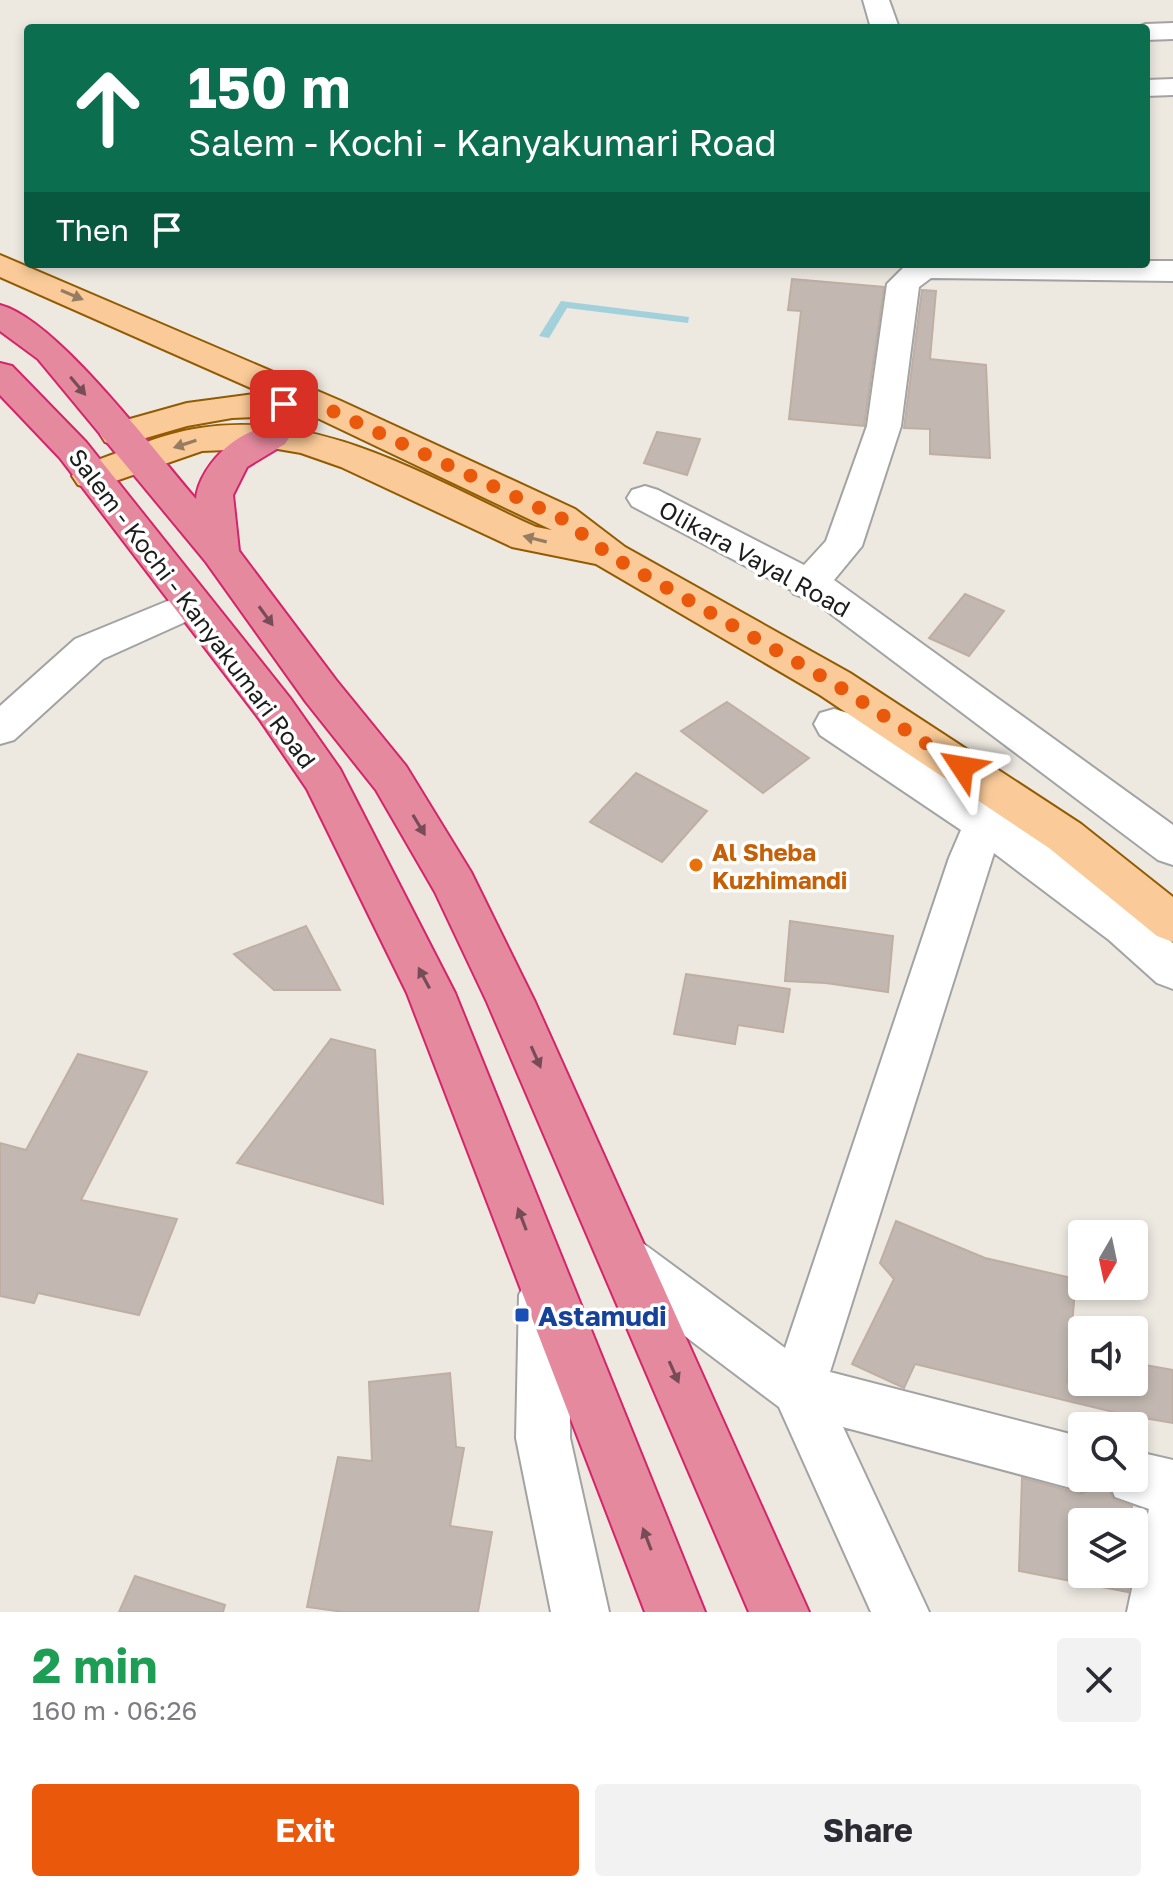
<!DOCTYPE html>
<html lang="en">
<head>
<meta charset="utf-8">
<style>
	body { margin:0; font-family:"Golos Text",sans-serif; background:#f2f2f3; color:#2b2b33; height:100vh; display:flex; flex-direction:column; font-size:30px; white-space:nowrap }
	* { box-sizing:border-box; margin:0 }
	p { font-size:26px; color:#7c7c81 }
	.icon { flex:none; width:44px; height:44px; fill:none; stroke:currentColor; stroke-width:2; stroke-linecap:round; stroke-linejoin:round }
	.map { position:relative; height:1612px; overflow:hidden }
	.sheet { display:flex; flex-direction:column; background:#fff; flex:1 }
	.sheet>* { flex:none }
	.guide { position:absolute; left:24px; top:24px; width:1126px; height:244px; border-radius:8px; box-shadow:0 4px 12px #0003; background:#0b6e4f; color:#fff; overflow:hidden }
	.needle { width:52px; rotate:189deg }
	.controls { position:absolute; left:1068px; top:1220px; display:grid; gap:16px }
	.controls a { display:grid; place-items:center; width:80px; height:80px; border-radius:8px; background:#fff; box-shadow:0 4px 12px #0003; font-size:40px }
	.pin { position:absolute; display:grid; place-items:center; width:68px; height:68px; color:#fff; margin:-34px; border-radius:16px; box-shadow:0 4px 12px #0006 }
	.me { position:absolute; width:88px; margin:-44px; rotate:303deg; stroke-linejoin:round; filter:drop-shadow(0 0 6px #0008) }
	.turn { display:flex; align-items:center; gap:28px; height:168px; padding:0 32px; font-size:36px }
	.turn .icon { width:104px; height:104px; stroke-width:2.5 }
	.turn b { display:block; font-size:56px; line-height:68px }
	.then { display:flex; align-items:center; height:76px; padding:0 32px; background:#0003; gap:16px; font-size:30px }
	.round { display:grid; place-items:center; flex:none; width:84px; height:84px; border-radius:8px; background:#f2f2f3 }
	.summary { display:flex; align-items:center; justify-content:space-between; height:136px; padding:0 32px }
	h1 { font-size:48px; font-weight:700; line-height:60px; color:#1e9e55 }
	.button { display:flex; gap:16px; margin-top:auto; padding:16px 32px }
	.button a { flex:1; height:92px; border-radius:8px; background:#ea580c; color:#fff; font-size:32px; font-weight:700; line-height:92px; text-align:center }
	.button a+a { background:#f2f2f3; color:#2b2b33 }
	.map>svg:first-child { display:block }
	.water { fill:#a2d1db }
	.building { fill:#c2b8b1; stroke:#bfaea4; stroke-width:2 }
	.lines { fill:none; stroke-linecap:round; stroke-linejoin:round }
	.minor-casing { stroke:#a3a3a3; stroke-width:4 }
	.major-casing { stroke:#925b02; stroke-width:4 }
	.highway-casing { stroke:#d4256a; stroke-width:4 }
	.minor { fill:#fff; fill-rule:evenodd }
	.major { fill:#facb99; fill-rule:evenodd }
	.highway { fill:#e5899f; fill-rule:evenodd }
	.oneway { fill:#967c61 }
	.oneway2 { fill:#764d57 }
	.route { stroke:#ea580c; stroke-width:14; stroke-dasharray:0 25.2 }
	.food-dot { fill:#e8710a; stroke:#fff; stroke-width:3 }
	.transit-dot { fill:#1a4fb4; stroke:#fff; stroke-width:3 }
	.labels { text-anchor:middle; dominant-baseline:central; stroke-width:7; stroke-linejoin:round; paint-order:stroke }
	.street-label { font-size:24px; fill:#1c1c1c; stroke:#fff }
	.food-label { font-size:24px; font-weight:bold; fill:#c56008; stroke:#fff; text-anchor:start }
	.near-transit-label { font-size:28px; font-weight:bold; fill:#164399; stroke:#fff; text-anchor:start }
</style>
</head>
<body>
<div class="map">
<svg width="1173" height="1612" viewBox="0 0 1173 1612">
	<rect width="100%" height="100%" fill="#ede9e1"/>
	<path class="water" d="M561,301L689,317L688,323L567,308L549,338L539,336Z"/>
	<path class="building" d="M792,279L884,287L864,426L789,419L801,311L788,310Z
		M922,290L936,291L930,359L986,365L990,458L930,454V429L904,428Z
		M657,432L700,439L687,475L644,463Z
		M965,594L1004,611L969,656L929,638Z
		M727,702L809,758L763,793L681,731Z
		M636,773L707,811L662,862L590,822Z
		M790,921L893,936L888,992L826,983L785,981Z
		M306,926L340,990H274L234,954Z
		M686,974L790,989L783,1032L738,1025L735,1044L674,1034Z
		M331,1039L375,1050L383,1204L237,1163Z
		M78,1054L147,1072L81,1200L177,1219L139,1315L38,1293L34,1303L0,1296V1143L26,1150Z
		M896,1221L985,1258L1076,1279L1067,1382H1134V1363L1173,1370V1423L1126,1415L915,1364L904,1388L852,1364L894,1279L880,1263Z
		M450,1373L456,1447L464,1448L450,1526L492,1532L478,1612H344L307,1607L338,1457L372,1461L369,1382Z
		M1022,1478L1081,1494L1097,1488L1109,1490L1114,1500L1132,1506V1522H1082V1574H1132L1128,1592L1019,1571Z
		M135,1576L225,1605L223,1612H119Z"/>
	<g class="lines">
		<defs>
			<path id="minor" d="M863,0H889L899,28H871Z
				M1173,23V39L1146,40V28H1135L1146,24Z
				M1173,79V95L1146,96V80Z
				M1146,261H1173V281L931,278L919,287L901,426L862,546L834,580L1173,825V865L1158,860L815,602L794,594L791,590L632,506L627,498L632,490L645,486L658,490L804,565L826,541L867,426L887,284L907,264H1146Z
				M192,591L205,595L211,604L205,613L103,659L14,740L0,744V706L75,639Z
				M834,709L848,713C959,786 1074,855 1173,943V989L1157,983L1109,940L994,853L830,1372L1082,1437V1478H1103L1101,1483L1082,1491L843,1427L929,1612H871L779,1407L608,1278L601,1261L608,1244L626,1238L644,1244L785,1348L949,858L961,830L820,735L814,724L820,713Z
				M545,1271L563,1278L571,1295L570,1438L609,1612H551L516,1438L519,1295L527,1278Z
				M1134,1451L1173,1460V1612H1127L1149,1509L1115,1497L1107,1478H1134Z"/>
			<path id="major" d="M0,255L341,401L575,509L625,547L850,673L951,739L1081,824L1173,897V942L1157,936L1049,848L820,695L596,564L512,547L341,467L301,453L272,448L202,451L104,485L91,488L78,485L72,476L78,467C117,454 159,434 200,428C321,409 430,479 536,527L552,530L311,415L232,418L187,426L118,446L105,442L100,434L105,426L187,403L262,393L0,277Z"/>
			<path id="highway" d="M0,305C56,319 155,452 196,499C199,463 248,418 285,428L290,436L285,444L247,467L233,495L239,551L336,680L406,766L471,872L535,1002L809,1612H749L487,1002L435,892L376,790L306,702L206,562L38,359L0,331Z
				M0,363L12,366L86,442L290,698L340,769L455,993L705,1612H645L407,993L307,789L260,720L60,458L0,395Z"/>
		</defs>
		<use href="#minor" class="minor-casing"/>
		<use href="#major" class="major-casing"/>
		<use href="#highway" class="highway-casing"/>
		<use href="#minor" class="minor"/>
		<use href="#major" class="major"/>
		<use href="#highway" class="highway"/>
	</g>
	<defs><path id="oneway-solid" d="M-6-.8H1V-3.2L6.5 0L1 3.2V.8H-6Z" transform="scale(2)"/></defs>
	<g class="oneway">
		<use href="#oneway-solid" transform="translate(72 295) rotate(23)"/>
		<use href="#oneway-solid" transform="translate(185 444) rotate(162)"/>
		<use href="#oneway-solid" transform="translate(535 539) rotate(-166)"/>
	</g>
	<g class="oneway2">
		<use href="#oneway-solid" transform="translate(78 386) rotate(50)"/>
		<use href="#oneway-solid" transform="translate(266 616) rotate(54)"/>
		<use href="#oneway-solid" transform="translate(419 825) rotate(59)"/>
		<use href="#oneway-solid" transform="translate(424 978) rotate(-118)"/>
		<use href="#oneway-solid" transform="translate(536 1057) rotate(66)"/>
		<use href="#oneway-solid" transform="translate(522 1219) rotate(-111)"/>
		<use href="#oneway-solid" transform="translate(674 1372) rotate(66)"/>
		<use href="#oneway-solid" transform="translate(647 1539) rotate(-111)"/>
	</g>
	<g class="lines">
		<path class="route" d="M284,404L328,409L561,518L611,556L835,684L962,767"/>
	</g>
	<circle class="food-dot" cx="696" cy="865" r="8"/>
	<rect class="transit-dot" x="514" y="1307" width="16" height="16" rx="4"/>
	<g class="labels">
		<g class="street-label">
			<text transform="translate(755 558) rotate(29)">Olikara Vayal Road</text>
			<text transform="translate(193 608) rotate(53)">Salem - Kochi - Kanyakumari Road</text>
		</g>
		<g class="food-label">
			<text x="712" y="851">Al Sheba<tspan x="712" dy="28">Kuzhimandi</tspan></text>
		</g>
		<g class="near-transit-label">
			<text x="538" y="1315">Astamudi</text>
		</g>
	</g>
</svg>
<div class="controls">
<a><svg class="needle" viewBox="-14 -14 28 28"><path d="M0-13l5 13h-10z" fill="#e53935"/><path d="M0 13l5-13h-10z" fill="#7c7c81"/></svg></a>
<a><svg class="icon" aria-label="sound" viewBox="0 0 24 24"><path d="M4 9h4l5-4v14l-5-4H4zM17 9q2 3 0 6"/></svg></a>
<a><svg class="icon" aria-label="search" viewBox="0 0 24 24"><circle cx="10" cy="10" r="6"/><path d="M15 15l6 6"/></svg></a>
<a><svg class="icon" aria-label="layers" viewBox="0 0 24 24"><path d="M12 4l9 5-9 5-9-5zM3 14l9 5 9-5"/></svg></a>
</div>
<div class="pin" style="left:284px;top:404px;background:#d93025"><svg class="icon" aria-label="arrive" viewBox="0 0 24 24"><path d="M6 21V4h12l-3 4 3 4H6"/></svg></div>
<svg class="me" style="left:962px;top:767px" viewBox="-20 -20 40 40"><path d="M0-17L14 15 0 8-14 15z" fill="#ea580c" stroke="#fff" stroke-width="4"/></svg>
<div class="guide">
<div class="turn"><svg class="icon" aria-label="ahead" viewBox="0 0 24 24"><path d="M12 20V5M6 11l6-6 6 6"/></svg><div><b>150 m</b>Salem - Kochi - Kanyakumari Road</div></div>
<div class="then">Then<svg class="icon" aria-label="arrive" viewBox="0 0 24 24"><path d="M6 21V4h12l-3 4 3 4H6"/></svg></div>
</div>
</div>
<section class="sheet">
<div class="summary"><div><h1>2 min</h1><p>160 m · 06:26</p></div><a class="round"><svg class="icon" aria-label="close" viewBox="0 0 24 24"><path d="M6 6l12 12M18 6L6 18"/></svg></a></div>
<div class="button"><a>Exit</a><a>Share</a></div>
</section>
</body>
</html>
